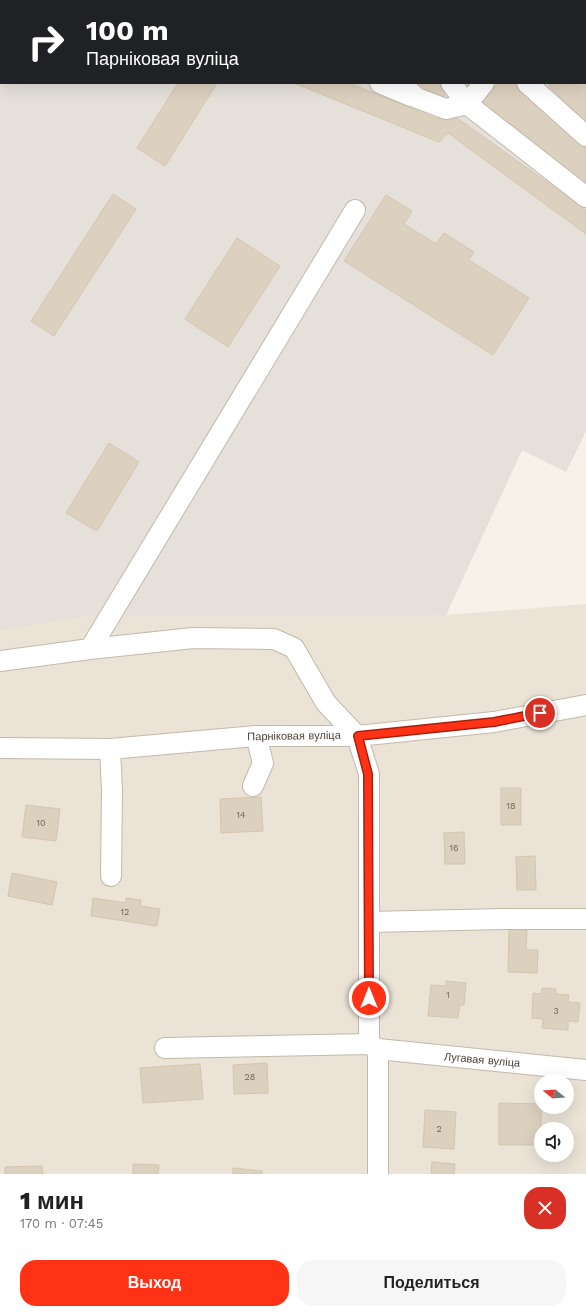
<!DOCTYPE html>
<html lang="ru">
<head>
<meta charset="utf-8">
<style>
	body { margin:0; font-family:"Work Sans",sans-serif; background:#f6f6f6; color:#222; height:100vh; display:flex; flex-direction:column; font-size:15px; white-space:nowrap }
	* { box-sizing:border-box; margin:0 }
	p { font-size:13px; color:#767676 }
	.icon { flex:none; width:22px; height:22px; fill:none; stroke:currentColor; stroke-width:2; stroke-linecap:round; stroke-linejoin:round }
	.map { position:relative; height:1174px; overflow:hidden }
	.drawer { display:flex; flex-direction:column; background:#fff; flex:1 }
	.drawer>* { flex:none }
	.guide { position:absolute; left:0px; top:0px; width:586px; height:84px; box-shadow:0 4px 16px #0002; background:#202124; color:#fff; overflow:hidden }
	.needle { width:26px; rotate:287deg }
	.buttons { position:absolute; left:534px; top:1074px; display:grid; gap:8px }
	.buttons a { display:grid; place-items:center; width:40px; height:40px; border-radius:50%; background:#fff; box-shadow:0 4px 16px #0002; font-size:20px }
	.pin { position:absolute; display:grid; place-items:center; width:34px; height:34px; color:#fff; margin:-17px; border:2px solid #fff; border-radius:50%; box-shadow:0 1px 4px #0007 }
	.me { position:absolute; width:44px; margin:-22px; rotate:0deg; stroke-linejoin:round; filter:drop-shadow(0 0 3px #0008) }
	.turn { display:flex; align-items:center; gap:14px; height:84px; padding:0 20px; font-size:18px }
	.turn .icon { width:52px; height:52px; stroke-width:2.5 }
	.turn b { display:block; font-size:28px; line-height:34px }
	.round { display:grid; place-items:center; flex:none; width:42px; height:42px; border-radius:16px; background:#f6f6f6 }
	.headline { display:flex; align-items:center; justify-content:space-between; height:68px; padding:0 20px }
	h1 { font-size:24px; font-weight:800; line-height:30px }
	.primary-button { display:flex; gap:8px; margin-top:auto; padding:8px 20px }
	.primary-button a { flex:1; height:46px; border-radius:16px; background:#ff3216; color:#fff; font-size:16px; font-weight:800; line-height:46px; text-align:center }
	.primary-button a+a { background:#f6f6f6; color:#222 }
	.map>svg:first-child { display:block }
	.residential { fill:#eae3d6; fill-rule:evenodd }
	.industrial { fill:#e5e0da; fill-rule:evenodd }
	.building { fill:#dcd0bf; stroke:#d5c5af }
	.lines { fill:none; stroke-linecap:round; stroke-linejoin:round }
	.minor-casing { stroke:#c3b9aa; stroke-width:22 }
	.minor { stroke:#fff; stroke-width:20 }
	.route-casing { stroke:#a6200e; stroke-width:10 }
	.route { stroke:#ff3216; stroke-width:7 }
	.labels { text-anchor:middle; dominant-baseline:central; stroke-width:3.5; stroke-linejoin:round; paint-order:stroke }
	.number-label { font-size:9px; fill:#6f6658 }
	.street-label { font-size:11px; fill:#4b4236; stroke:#fff }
</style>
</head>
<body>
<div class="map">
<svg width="586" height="1174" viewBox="0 0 586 1174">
	<rect width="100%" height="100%" fill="#f6f1e9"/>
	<path class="residential" d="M0,0H586V431L566,472L522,450L446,615L586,604V1174H0ZM1,1H585V83H1ZM541,1081H567V1107H541ZM541,1129H567V1155H541Z"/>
	<path class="industrial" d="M0,0H586V431L566,472L522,450L446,615L84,616L0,630ZM1,1H585V83H1Z"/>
	<path class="building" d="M229,0H262L264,1H229Z
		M329,0H374L375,1H330Z
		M399,0H442V1H399Z
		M461,0H505L506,1H462Z
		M528,0H575L576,1H529Z
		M585,10L586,11V54L585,53Z
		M585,80L586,81V122L549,86L551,83H585Z
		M178,83H217L165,166L137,148Z
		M294,83H349L437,119L450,113L586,210V234L448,133L439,142Z
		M419,83H441L447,91L439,102Z
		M498,83H515L586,148V187L481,101Z
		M113,194L136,209L54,336L31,321Z
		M386,195L412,211L404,224L436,244L444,233L474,252L469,260L529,298L493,355L344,261Z
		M237,238L280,266L228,347L185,319Z
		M109,443L139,462L97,531L66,513Z
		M501,788H521V825H501Z
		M261,797L263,831L221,833L220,799Z
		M26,805L60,809L56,841L22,837Z
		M464,832L465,864H445L444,833Z
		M535,856L536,890H517L516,857Z
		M12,873L57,882L52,905L8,896Z
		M93,898L126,903V898L141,900L140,906L160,909L157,926L91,916Z
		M509,929L527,930L526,950H538L537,973L508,972Z
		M446,981L466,983L464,1005H460L458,1018L428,1016L431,985L446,986Z
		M542,988L556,989V994L569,995L568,1002L580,1003L578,1022L568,1021V1030L542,1028L543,1019L532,1018L533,993L541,994Z
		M267,1063L268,1093L234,1094L233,1065Z
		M200,1064L203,1099L143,1103L140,1068Z
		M499,1103L541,1104V1145H499Z
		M425,1110L456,1112L454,1149L423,1147Z
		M432,1162L455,1164L454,1174H431Z
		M133,1164L159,1165L158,1174H133Z
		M42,1166L43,1174H5V1167Z
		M233,1168L262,1171V1174H233Z"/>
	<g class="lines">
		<defs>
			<path id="minor" d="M308,0L309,1
				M387,0L388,1
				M451,0L452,1
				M518,0L519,1
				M585,64L586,65
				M380,83L411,96
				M400,83L417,98L446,109L467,104L484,83
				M451,83L467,104L586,197
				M527,83L586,136
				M90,649L355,210
				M0,661L90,649L193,638L274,639L294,648L326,703L357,736L369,774V1044L378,1049V1174
				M0,748L110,749L256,736H357L494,722L586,705
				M110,749L112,790L111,876
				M253,786L263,763L256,736
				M369,922L504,919H586
				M165,1048L369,1044
				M378,1049L586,1070"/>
		</defs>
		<use href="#minor" class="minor-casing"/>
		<use href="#minor" class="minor"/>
	</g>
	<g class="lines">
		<defs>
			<path id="route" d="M369,998L368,774L358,736L494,722L540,713"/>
		</defs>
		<use href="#route" class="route-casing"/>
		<use href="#route" class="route"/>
	</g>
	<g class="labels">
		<g class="number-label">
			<text x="511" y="806">18</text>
			<text x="241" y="815">14</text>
			<text x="41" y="823">10</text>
			<text x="454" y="848">16</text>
			<text x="125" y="912">12</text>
			<text x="448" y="995">1</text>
			<text x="556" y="1011">3</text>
			<text x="250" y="1077">28</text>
			<text x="439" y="1129">2</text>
		</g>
		<g class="street-label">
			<text transform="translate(294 736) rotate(-1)">Парніковая вуліца</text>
			<text transform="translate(482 1060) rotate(5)">Лугавая вуліца</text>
		</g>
	</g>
</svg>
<div class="buttons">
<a><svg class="needle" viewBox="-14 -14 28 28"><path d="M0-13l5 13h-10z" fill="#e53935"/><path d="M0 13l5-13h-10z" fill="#767676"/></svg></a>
<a><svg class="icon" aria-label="sound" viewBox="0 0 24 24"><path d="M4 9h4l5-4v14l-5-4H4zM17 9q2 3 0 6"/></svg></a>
</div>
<div class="pin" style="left:540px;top:713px;background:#d93025"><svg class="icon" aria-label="arrive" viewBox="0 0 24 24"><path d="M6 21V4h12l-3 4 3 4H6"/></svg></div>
<svg class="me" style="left:369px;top:998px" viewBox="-20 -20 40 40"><circle r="17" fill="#ff3216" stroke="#fff" stroke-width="3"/><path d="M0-11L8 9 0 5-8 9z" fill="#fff"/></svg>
<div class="guide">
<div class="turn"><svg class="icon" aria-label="right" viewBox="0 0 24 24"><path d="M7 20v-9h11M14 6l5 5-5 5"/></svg><div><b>100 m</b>Парніковая вуліца</div></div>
</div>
</div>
<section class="drawer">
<div class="headline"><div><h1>1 мин</h1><p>170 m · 07:45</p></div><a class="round" style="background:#d93025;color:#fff"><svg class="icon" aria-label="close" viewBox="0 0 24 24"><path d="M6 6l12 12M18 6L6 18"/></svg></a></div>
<div class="primary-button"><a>Выход</a><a>Поделиться</a></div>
</section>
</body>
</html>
